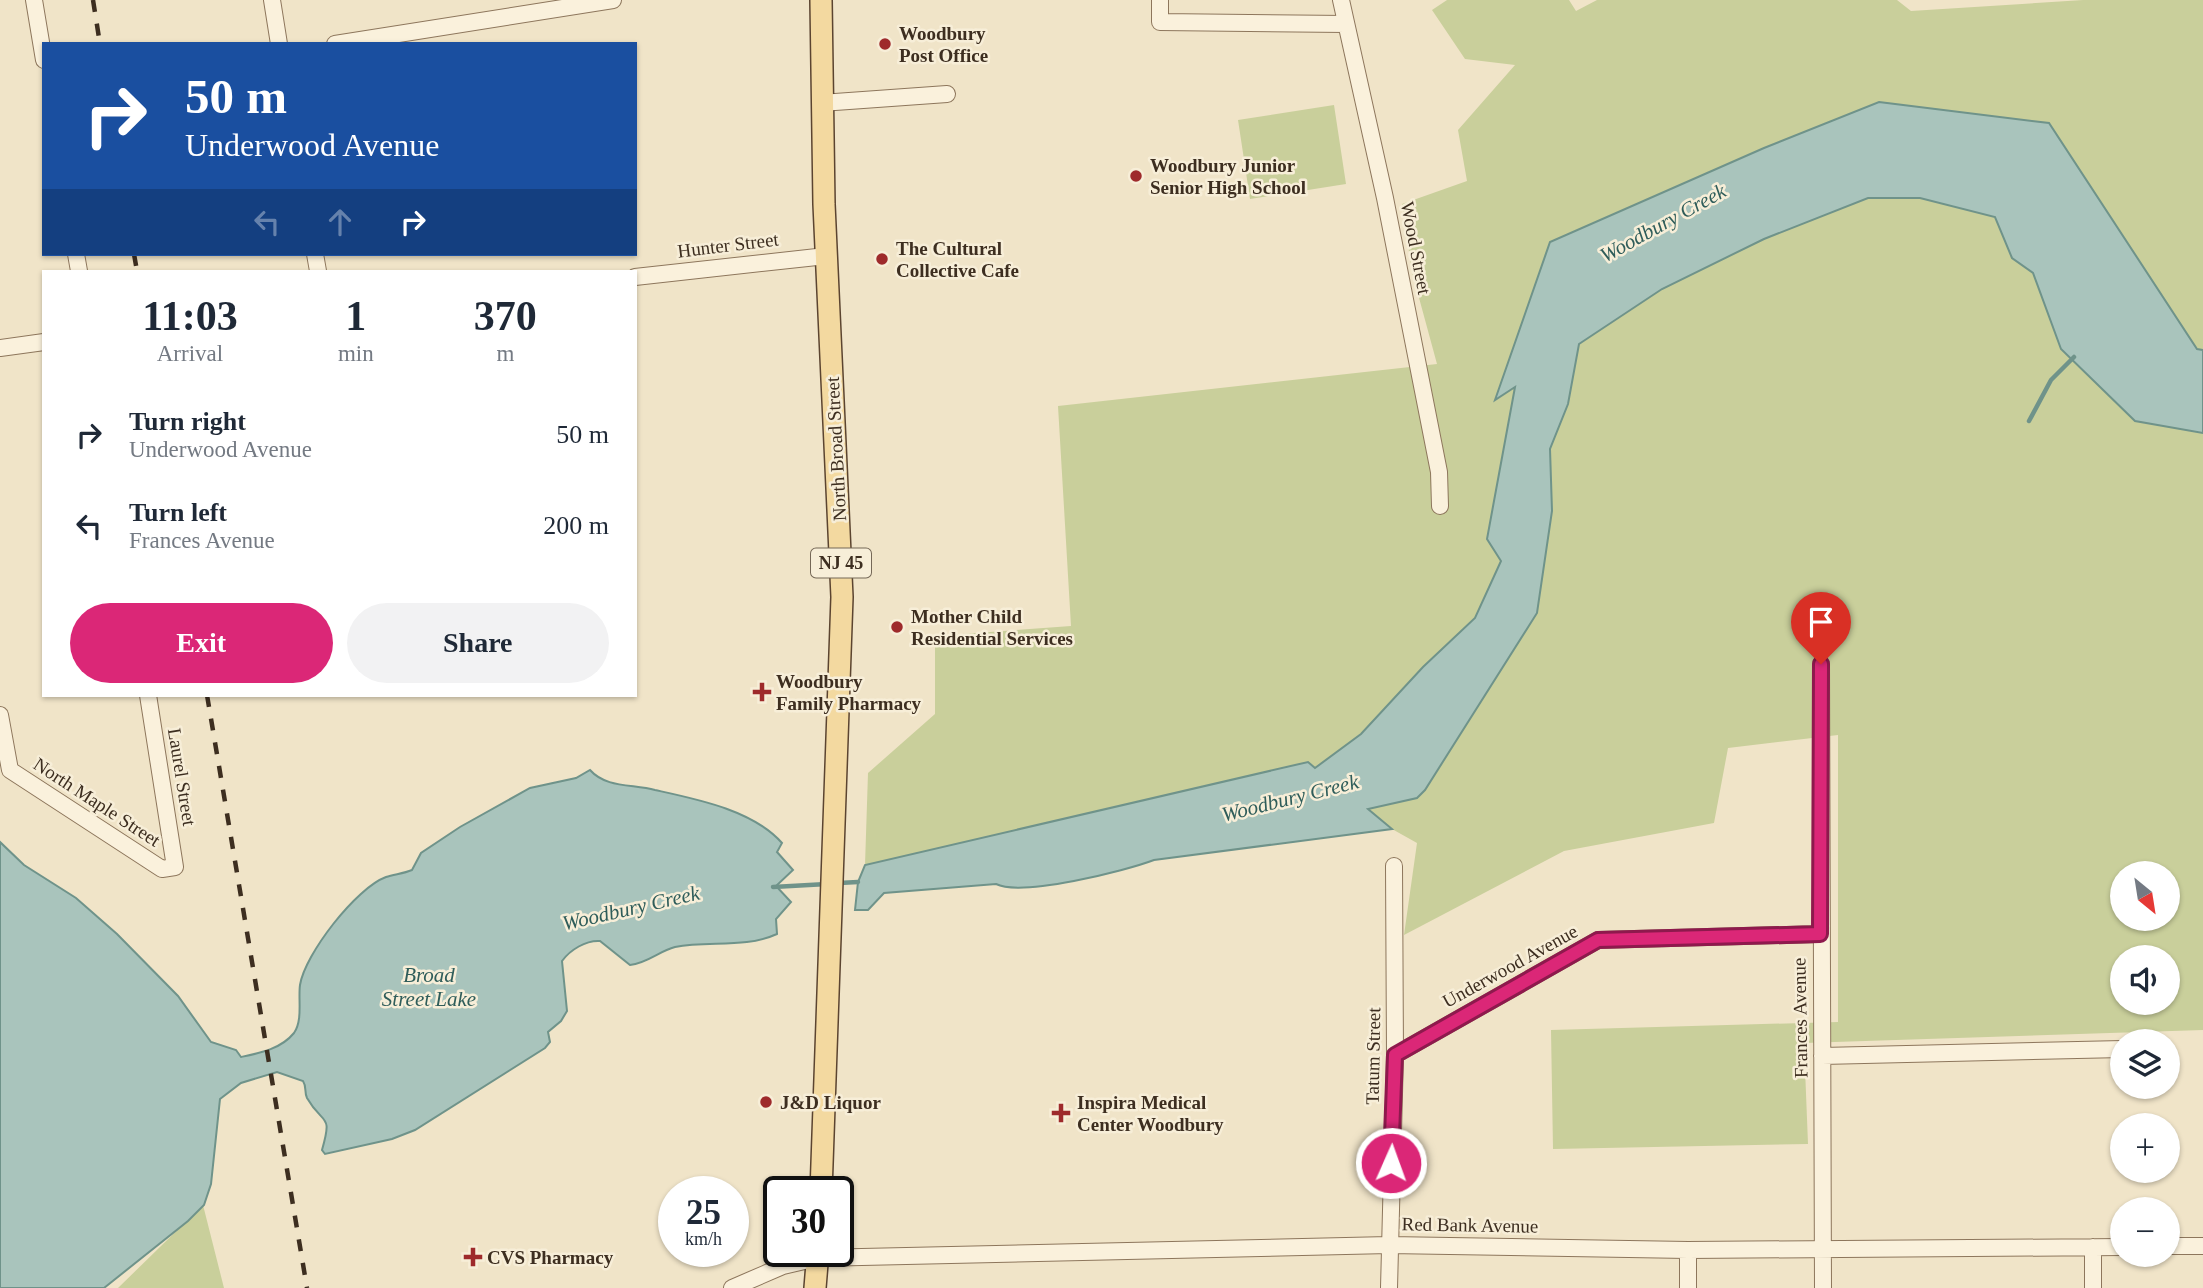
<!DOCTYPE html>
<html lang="en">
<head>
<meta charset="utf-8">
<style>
	body { margin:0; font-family:Georgia,serif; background:#f2f2f3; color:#1f2937; height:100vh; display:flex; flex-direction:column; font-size:26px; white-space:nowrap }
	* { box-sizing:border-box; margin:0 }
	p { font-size:23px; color:#747a83 }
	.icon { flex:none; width:38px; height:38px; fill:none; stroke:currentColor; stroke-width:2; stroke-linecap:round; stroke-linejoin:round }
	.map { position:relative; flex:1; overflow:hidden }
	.details { position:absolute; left:42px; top:270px; width:595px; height:427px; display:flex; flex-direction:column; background:#fff; border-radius:0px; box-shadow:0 2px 5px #0004 }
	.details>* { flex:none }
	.guide { position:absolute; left:42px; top:42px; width:595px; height:214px; border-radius:0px; box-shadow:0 2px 5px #0004; background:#1a4fa0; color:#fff; overflow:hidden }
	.needle { width:46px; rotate:150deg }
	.tools { position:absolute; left:2110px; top:861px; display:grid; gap:14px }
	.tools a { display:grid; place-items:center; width:70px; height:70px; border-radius:50%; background:#fff; box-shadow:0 2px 5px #0004; font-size:35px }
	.speed { position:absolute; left:658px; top:1176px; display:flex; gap:14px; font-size:35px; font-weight:700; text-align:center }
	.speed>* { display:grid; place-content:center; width:91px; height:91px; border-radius:50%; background:#fff; box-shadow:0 2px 5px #0004; line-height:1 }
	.speed small { font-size:18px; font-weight:400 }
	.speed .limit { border:4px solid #111; border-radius:10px; background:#fff; color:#111 }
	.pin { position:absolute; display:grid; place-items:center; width:60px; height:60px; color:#fff; margin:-72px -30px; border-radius:50% 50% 50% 0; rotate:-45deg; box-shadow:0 0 7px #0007 }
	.pin .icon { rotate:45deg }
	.me { position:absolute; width:77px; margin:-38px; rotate:2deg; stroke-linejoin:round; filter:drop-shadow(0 0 5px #0008) }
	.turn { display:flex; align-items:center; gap:24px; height:147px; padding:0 28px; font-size:32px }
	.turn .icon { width:91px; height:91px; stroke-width:2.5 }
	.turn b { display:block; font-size:49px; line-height:60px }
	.lanes { display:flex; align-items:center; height:66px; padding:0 28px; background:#0003; justify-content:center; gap:35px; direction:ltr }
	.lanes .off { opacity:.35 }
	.eta { display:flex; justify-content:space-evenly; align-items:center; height:119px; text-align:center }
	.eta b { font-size:42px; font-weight:800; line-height:49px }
	.cta { display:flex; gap:14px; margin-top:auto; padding:14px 28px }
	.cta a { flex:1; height:80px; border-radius:42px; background:#db2777; color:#fff; font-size:28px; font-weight:800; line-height:80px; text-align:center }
	.cta a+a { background:#f2f2f3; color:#1f2937 }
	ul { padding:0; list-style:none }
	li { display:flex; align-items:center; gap:21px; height:91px; padding:0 28px }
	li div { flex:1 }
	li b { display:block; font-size:26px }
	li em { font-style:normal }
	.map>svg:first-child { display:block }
	.green { fill:#c9cf9b; fill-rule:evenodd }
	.water { fill:#a9c4bc; stroke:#6f938a; stroke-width:2 }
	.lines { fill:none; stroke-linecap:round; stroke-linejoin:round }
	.stream { stroke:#6f938a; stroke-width:4.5 }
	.minor-casing { stroke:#8d765c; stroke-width:18 }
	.major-casing { stroke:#5b4430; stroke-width:24 }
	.minor { stroke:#faf1dc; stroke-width:16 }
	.major { stroke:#f3d9a0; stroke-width:21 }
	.rail { stroke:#3d2e20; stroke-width:4.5; stroke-dasharray:12 12; stroke-linecap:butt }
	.route-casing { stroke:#8e194d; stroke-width:18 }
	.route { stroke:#db2777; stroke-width:12 }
	.poi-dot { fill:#9e2a2b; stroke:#f7eed8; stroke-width:2.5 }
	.labels { text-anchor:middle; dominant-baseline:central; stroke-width:5; stroke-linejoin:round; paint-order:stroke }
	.shield { fill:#f7eed8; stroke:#756857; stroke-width:2 }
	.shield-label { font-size:18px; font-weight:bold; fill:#3d2e20 }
	.poi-label { font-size:19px; font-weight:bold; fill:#3d2e20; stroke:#f7eed8; text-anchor:start }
	.street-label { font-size:19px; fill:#3d2e20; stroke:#f7eed8 }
	.water-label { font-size:21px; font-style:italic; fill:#2f5d5a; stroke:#f7eed8 }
</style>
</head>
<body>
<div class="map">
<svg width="2203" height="1288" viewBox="0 0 2203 1288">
	<rect width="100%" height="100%" fill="#f0e4c8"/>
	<path class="green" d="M1447,0H1569L1576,11L1597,0H1897L1911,11L2083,0H2203V350L2197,349L1879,102L1764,148L1550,242L1497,399L1662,289L1764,239L1868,198H1920L1995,217L2012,258L2033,273L2061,349L2135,421L2203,433V1030L1804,1043L1808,1144L1553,1149L1551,1030L1838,1022V735L1728,748L1714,823L1564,851L1404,935L1417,843L1392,829L1308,762L865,865L868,773L935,714V636L1071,626L1058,406L1437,364L1412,272L1402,204L1467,181L1458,130L1515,65L1465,59L1432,10ZM2123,873H2168V919H2123ZM2123,957H2168V1003H2123Z
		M1334,105L1346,184L1250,199L1238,120Z
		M203,1205L224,1288H118Z"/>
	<path class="water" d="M1879,102L2049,123L2197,349L2203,350V433L2135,421L2061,349L2033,273L2012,258L1995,217L1920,198H1868L1764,239L1662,289L1579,344L1568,404L1550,449L1552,511L1537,613L1425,790L1417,798L1368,809L1392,829L1154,860C1125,871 1022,897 996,884L884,893L868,910H855L858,882L865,865L1308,762L1315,768L1361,734L1423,667L1475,618L1501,561L1487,539L1515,387L1495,400L1550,242L1764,148Z
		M590,770C606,788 632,784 655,790C696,799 753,810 782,843L777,852L793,870L776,886L791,902L776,919L777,934C744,949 709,940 675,947C659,951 648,963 630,965L600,941C586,940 570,950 562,961L567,1011L561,1021L548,1032L550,1042L545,1048L415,1130L392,1139L325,1154L322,1150C333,1112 323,1126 307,1098C304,1092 307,1087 303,1081L277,1072L241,1083L220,1099L211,1184L204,1205L188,1221L104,1288H0V842L24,865L76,898L117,934L178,996L211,1042L236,1050L241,1057C260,1053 281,1049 294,1033C303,1020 298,999 300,985C305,954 356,888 386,877C394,874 403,874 412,870L421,853L460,827L530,788L576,778Z"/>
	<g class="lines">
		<path class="stream" d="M2029,421L2051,380L2074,357
			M839,883L858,882
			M773,887L827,884"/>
		<defs>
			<path id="minor" d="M34,0L44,60
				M272,0L279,44
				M1160,0V22L1346,24
				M1341,0L1385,198L1439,472L1440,506
				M335,44L613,0
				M821,103L947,94
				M76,254L79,271
				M315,254L318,271
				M635,277L826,256
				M0,348L44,342
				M1821,664L1823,1288
				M0,715L10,770L162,869L175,867L148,695
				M1395,1055L1598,940L1820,934
				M1822,1056L2123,1049
				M2168,1246H2203
				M2093,1247V1288
				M1688,1250V1288
				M732,1288L783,1266L817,1258L1389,1245L1688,1250L2123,1247
				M1389,1288L1395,1055L1394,866"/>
			<path id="major" d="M821,1192L842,597L824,204L821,0
				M815,1288L818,1251"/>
		</defs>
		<use href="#minor" class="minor-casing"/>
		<use href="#major" class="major-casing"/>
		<use href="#minor" class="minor"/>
		<use href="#major" class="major"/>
		<path class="rail" d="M93,0L100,44
			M134,254L137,271
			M207,695L307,1288"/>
	</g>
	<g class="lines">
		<defs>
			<path id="route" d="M1391,1163L1395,1055L1598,940L1820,934L1821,664"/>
		</defs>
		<use href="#route" class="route-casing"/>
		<use href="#route" class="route"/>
	</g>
	<g class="poi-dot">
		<circle cx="885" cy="44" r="7"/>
		<circle cx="1136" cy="176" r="7"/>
		<circle cx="882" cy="259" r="7"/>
		<circle cx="897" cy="627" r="7"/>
		<path d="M758.5 681.5h7v7h7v7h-7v7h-7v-7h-7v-7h7z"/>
		<circle cx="766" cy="1102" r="7"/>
		<path d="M1057.5 1102.5h7v7h7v7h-7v7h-7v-7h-7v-7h7z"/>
		<path d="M469.5 1246.5h7v7h7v7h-7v7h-7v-7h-7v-7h7z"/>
	</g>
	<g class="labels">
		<rect class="shield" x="811" y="548.5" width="60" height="29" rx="5"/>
		<g class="shield-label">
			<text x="841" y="563">NJ 45</text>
		</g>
		<g class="poi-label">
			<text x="899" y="33">Woodbury<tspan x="899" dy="22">Post Office</tspan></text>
			<text x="1150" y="165">Woodbury Junior<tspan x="1150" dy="22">Senior High School</tspan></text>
			<text x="896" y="248">The Cultural<tspan x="896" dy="22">Collective Cafe</tspan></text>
			<text x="911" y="616">Mother Child<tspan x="911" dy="22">Residential Services</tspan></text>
			<text x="776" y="681">Woodbury<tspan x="776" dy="22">Family Pharmacy</tspan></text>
			<text x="780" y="1102">J&amp;D Liquor</text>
			<text x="1077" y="1102">Inspira Medical<tspan x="1077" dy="22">Center Woodbury</tspan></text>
			<text x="487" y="1257">CVS Pharmacy</text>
		</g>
		<g class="street-label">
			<text transform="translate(728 245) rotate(-7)">Hunter Street</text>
			<text transform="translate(1416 248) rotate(79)">Wood Street</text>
			<text transform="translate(836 449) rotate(-93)">North Broad Street</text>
			<text transform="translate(182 777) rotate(81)">Laurel Street</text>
			<text transform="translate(97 802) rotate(33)">North Maple Street</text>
			<text transform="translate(1510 966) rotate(-29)">Underwood Avenue</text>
			<text transform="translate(1800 1018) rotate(-91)">Frances Avenue</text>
			<text transform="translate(1373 1056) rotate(-89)">Tatum Street</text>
			<text transform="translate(1470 1225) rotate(1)">Red Bank Avenue</text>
		</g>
		<g class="water-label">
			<text transform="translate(1663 223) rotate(-29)">Woodbury Creek</text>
			<text transform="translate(1290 798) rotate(-14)">Woodbury Creek</text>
			<text transform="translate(631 908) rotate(-13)">Woodbury Creek</text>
			<text x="429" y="975">Broad<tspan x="429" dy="24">Street Lake</tspan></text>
		</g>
	</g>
</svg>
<div class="tools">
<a><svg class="needle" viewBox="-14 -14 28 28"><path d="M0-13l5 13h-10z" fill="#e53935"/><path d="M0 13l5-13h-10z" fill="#747a83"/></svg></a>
<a><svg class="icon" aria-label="sound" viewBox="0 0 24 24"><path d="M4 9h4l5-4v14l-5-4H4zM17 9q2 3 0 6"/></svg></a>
<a><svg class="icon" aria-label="layers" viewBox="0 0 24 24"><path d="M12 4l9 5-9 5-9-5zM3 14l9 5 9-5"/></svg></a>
<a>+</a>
<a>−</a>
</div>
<div class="speed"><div>25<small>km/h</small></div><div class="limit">30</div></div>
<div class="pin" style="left:1821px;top:664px;background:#d93025"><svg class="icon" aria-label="arrive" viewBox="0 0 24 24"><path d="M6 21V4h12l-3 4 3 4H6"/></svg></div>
<svg class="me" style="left:1391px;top:1163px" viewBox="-20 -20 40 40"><circle r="17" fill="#db2777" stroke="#fff" stroke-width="3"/><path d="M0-11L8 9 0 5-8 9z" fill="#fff"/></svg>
<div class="guide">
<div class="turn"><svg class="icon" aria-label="right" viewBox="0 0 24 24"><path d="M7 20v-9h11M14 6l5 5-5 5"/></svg><div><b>50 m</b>Underwood Avenue</div></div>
<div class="lanes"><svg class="icon off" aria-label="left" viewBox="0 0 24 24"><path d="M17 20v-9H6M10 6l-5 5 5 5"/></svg><svg class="icon off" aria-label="ahead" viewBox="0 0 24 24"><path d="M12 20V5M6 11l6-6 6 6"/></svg><svg class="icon" aria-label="right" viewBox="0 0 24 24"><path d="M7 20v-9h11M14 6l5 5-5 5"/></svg></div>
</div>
<section class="details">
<div class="eta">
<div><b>11:03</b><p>Arrival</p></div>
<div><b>1</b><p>min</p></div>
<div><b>370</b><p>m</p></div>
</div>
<ul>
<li><svg class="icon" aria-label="right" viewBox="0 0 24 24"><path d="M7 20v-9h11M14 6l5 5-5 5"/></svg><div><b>Turn right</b><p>Underwood Avenue</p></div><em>50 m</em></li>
<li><svg class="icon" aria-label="left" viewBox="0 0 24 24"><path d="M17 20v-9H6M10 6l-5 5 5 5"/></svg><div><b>Turn left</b><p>Frances Avenue</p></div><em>200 m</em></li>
</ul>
<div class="cta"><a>Exit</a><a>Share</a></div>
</section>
</div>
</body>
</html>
